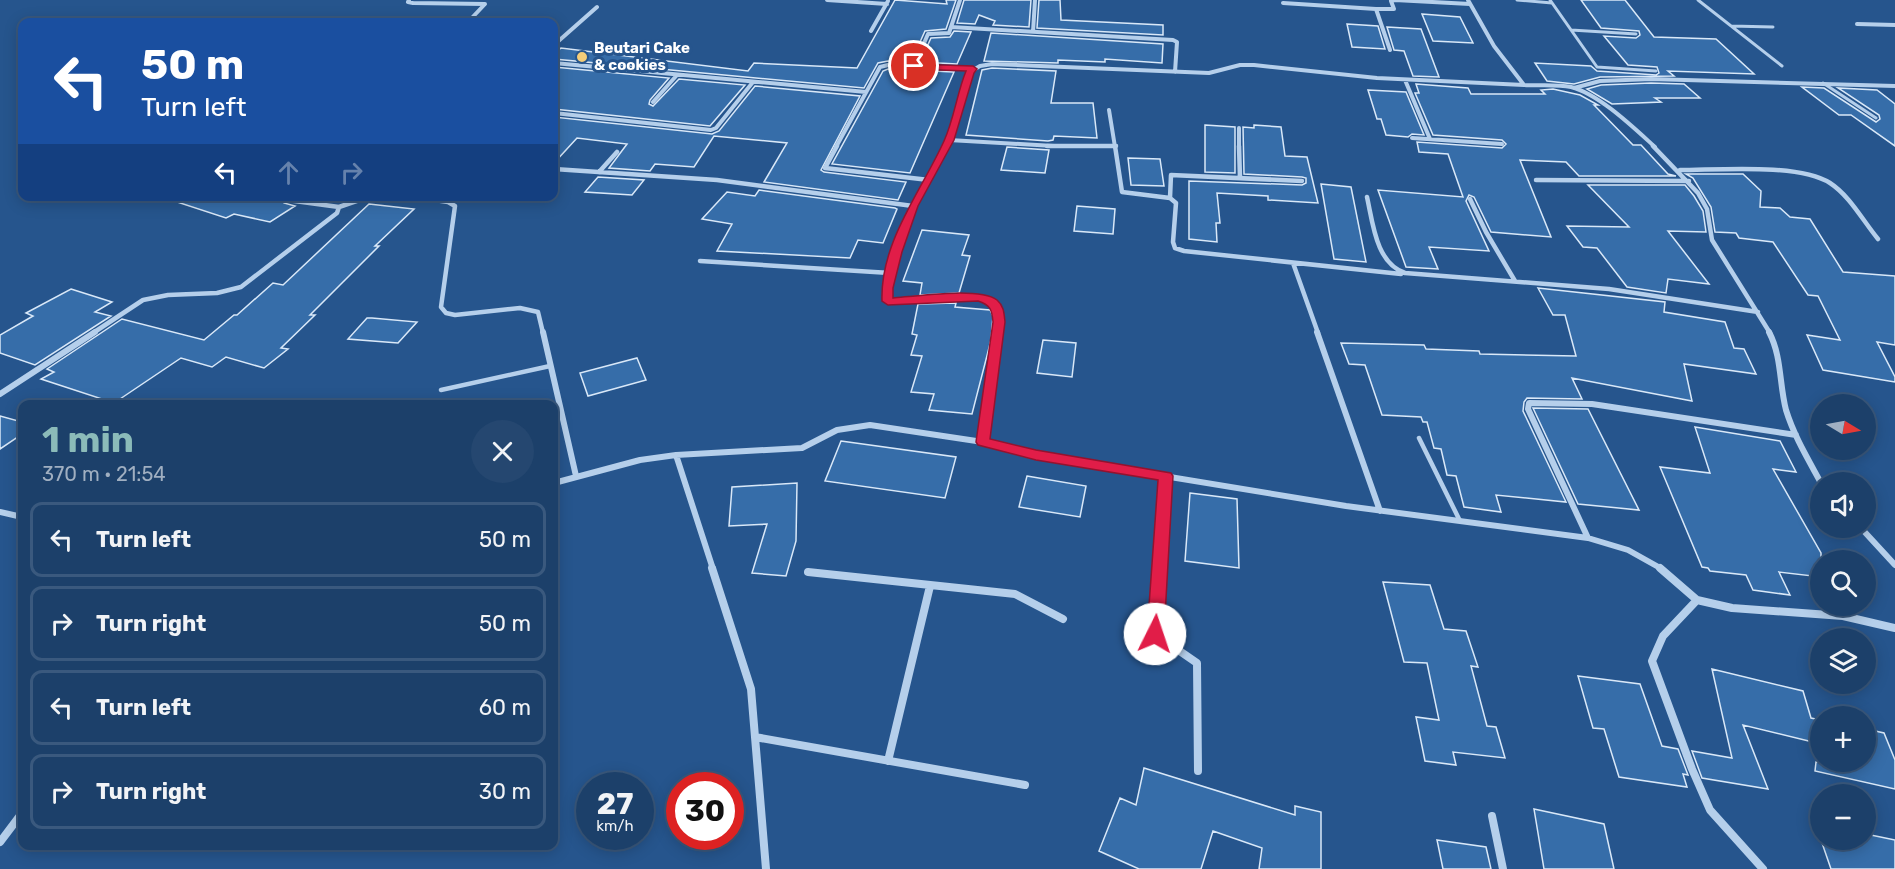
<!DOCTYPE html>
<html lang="en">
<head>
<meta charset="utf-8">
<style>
	body { margin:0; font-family:Rubik,sans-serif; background:#254770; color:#f1f3f6; height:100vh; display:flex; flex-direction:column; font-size:22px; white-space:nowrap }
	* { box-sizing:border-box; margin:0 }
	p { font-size:20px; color:#a0afc1 }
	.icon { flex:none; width:33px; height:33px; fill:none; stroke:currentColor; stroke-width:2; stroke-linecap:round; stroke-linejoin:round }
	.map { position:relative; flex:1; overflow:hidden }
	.side { position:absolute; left:18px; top:400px; width:540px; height:450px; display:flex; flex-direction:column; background:#1c406a; border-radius:12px; box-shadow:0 3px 15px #0003,0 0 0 2px #3a597e }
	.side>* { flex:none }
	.banner { position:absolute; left:18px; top:18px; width:540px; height:183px; border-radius:12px; box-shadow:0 3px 15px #0003,0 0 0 2px #3a597e; background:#1a4fa0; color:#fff; overflow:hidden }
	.needle { width:39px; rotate:100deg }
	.buttons { position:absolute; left:1810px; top:394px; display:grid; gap:12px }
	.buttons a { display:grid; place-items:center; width:66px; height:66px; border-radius:50%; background:#1c406a; box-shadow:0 3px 15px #0003,0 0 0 2px #3a597e; font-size:30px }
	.speed { position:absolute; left:576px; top:772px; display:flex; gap:12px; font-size:30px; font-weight:700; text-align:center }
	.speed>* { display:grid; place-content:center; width:78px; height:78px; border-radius:50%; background:#1c406a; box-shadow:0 3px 15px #0003,0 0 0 2px #3a597e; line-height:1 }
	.speed small { font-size:15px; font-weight:400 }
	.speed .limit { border:9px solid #d22; background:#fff; color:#111 }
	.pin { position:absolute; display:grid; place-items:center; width:51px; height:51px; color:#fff; margin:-26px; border:3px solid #fff; border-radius:50%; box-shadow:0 2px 6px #0007 }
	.me { position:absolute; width:66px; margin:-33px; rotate:4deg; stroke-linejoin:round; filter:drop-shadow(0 0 4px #0008) }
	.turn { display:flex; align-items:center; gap:21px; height:126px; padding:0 24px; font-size:27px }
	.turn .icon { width:78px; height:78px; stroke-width:2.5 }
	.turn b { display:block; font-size:42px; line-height:51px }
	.lanes { display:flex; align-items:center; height:57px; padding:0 24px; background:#0003; justify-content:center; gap:30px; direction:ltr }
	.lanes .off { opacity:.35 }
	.round { display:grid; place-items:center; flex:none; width:63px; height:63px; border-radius:32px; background:#254770 }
	.overview { display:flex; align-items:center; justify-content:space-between; height:102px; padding:0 24px }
	h1 { font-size:36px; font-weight:700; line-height:45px; color:#8bbbb9 }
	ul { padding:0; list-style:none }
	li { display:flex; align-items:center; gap:18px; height:75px; margin:0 12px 9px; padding:0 12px; border:3px solid #3a597e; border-radius:12px }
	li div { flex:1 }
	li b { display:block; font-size:22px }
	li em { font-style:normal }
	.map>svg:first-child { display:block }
	.building { fill:#366da9; stroke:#d9e8f8; stroke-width:1.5 }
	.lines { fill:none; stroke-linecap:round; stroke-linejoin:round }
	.lane-far1 { stroke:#b5cfeb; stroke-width:3 }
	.lane { stroke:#b5cfeb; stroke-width:4.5 }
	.street-far3 { stroke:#b5cfeb; stroke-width:4 }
	.street-far2 { stroke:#b5cfeb; stroke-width:4.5 }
	.street-far1 { stroke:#b5cfeb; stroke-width:6 }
	.street { stroke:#b5cfeb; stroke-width:8 }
	.route { fill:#e11d48; stroke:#92132f; stroke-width:1.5 }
	.poi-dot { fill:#f4cd79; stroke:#26558d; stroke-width:2 }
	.labels { text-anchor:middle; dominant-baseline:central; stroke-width:6; stroke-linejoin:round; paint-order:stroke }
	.far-poi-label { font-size:15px; font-weight:bold; fill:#fff; stroke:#26558d; text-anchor:start }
</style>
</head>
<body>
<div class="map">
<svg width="1895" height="869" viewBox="0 0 1895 869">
	<rect width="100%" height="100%" fill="#26558d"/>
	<path class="building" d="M895,0L947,4L946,0H956L946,29L925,31L911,62L888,61L878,63L864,88L554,59V54L561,48L748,71L754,63L857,68Z
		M964,0H1031L1029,27L993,25L995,21L979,15L975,24L957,23Z
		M1039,0H1060L1061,20L1163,25V35L1037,28Z
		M1581,0H1625L1654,37L1716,39L1754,74L1668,71L1674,76L1600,77L1574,84L1547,81L1535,63L1591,66L1597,71L1656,75L1659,73L1657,67L1628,65L1604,36L1636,38L1640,35L1639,31L1601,28Z
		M1422,14L1460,17L1473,43L1433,41Z
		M1347,24L1378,26L1385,49L1352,47Z
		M1387,27L1421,29L1439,77L1413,76L1404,51L1394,50Z
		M954,31L971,32L957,64L920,62L931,38L950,37Z
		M991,33L1163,44L1162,63L1105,59V62L1058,60V63L984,61Z
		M554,67L669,78L650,100L649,104L653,106L679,79L745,85L710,126L554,109Z
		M992,68L1056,71L1051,103H1093L1097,138L1054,136L1053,140L1048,141L966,135L982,70Z
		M888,69L954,72L910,173L832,164L883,71Z
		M1651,83L1684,84L1700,98H1655L1661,102L1612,104L1587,89L1601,85Z
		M1416,84L1468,88L1471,94H1545L1541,90L1553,89L1580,95L1598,105H1594L1633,145H1641L1668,174L1676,176H1579L1566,162L1520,160L1551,237L1491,232L1474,197L1469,195L1466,201L1489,251L1429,247L1438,269L1406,267L1378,190L1463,197L1448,154L1419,152L1417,142L1502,148L1506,144L1502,140L1433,135L1415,93H1419Z
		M755,86L860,96L821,170L824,172L906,182L898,200L764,182L787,143L714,136L694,167L655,164L650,171L609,168L627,144L577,138L554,163V117L712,134L719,131Z
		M1802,87L1824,88L1876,122L1880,119L1879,115L1838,88L1877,90L1895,104V146L1851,115H1839Z
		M1368,90L1406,92L1424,135L1412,134L1408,137L1386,135L1381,119H1377Z
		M1205,125L1235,127V173L1205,172Z
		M1254,125L1281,127L1285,156L1307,157L1318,203L1268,200V196L1217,193L1220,223H1216L1217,242L1189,239V181L1302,185L1306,183V178L1302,177L1244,174L1243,127L1254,128Z
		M1007,147L1049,150L1045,173L1001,170Z
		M1128,158L1160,159L1164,186L1131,185Z
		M1686,174H1743L1761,191L1760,207L1780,208L1790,217L1810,219L1843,272L1895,276V345L1877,342L1895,377V382L1823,370L1807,335L1840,340L1818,296L1808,295L1773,242L1739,238L1736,233L1715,232L1711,207L1693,178Z
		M598,177L644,180L632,195L585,192Z
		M1321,184L1351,187L1366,262L1334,259Z
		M1588,185H1685L1694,196L1703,211L1706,232L1668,231L1709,284L1668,279L1666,293L1627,287L1597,248L1583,247L1567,226L1629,227Z
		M759,190L895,208L897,209L883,243L858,240L850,258L717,251L732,224L702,219L727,192L755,196Z
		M174,196H284V203L295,206L270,222L234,214L226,218L174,201Z
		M369,204L414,209L375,246H379L310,315H315L281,348L288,349L264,368L226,357L212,367L181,358L114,403L41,379L54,372L47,369L122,319L204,340L234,315H237L273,283L283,285Z
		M1077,206L1115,209L1113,234L1074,231Z
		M922,230L969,235L962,255L970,256L959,293L920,295L922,283L903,281Z
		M1538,288L1665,302L1664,312L1725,322L1734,348L1744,349L1756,374L1684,364L1692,401L1572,378L1582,399L1527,398L1524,402L1523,411L1566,502L1496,495L1501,512L1464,507L1456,476L1447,475L1441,449L1434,448L1427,422H1423L1421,417L1382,415L1365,365L1349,364L1341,343L1424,345L1426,349L1479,351L1480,354L1576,356L1565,315H1553Z
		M71,289L112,302L95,312L111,316L35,365L0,353V335L33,316L26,313Z
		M956,303L955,307L990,310L993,316L991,340L972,414L929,410L934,394L911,392L922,356L911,355L917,335L912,334L918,304Z
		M367,318H372L417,322L398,343L348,339Z
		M1043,340L1076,343L1072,377L1037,373Z
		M637,358L646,380L588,396L580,373Z
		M1533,408L1588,409L1639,510L1578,504Z
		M0,416L22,422V434L0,449Z
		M1695,427L1780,441L1796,472L1773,469L1821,553V577L1779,572L1790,595L1753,590L1746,575L1710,571L1708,568L1702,567L1660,467L1710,473Z
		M841,441L956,457L945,498L825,481Z
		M1027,476L1086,486L1080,517L1019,507Z
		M797,483L796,541L786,576L752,573L767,524L729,526L732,487Z
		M1190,493L1237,499L1239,568L1185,561Z
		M1383,582L1430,585L1444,629L1466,631L1478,667L1471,666L1487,726L1496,727L1505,758L1453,752L1456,765L1425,761L1416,717L1439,720L1427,663L1404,662Z
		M1712,669L1803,691L1811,718L1821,720V744L1743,725L1768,789L1702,778L1692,751L1732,758Z
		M1578,676L1640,684L1662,746L1678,749L1688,775L1683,774L1687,787L1619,777L1604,729L1593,728Z
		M1866,729L1884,733L1895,760V789L1815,771L1816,762H1866Z
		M1144,768L1295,815V806L1321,812V869H1259L1262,848L1213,831L1201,869H1139L1099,851L1120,798L1136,805Z
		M1534,809L1604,824L1614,869H1544Z
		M1866,834L1895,840V869H1831L1821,840H1866Z
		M1437,840L1486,847L1491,869H1443Z"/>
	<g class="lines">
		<path class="lane-far1" d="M1517,0L1552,3
			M1550,0L1597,67L1656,71
			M1698,0L1782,66
			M1731,26L1773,27
			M1571,30L1636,34
			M1823,83L1876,118"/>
		<path class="lane" d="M441,390L550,366
			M1419,438L1460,521"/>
		<path class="street-far3" d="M409,0L408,2L413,3L485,4L468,22
			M827,0L887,4
			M1468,0L1494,46L1524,85C1539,86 1556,84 1571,87C1599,94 1634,128 1655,147
			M1283,3L1376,9
			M1857,24L1895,25
			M951,27L1173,40L1177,42L1175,72
			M871,31L888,1
			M1033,32L1035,0
			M554,45L597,7
			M1390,50L1376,9H1394L1391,1L1395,0L1470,4
			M554,63L866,92
			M914,66L928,34L949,33L960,0
			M1405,80L1430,139
			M1574,88L1600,81L1651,79L1895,86
			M653,102L677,75
			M1109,110L1115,147
			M554,113L711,130L716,128L753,82
			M1239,128V147
			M1412,138L1502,144
			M949,140L1054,146H1116
			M836,147L880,67L888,65L973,69
			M946,147L970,72L980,66L992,64L1209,73L1240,65H1254L1377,78L1524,85"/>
		<path class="street-far2" d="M837,146L825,168L929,180
			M947,146C921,197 890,242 888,301L979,297C997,304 1000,315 998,333
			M1047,146H1116
			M1115,146L1122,192L1170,198L1176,203L1173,242L1175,248L1184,251L1401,274
			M1239,146L1240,178
			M1653,146L1698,193L1707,209L1712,240L1770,333
			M554,169L717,180L913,206
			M1680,170C1718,170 1798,163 1830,183C1850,196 1863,221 1878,239
			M599,172L617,152
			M1536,180L1689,181
			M408,196L448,202L455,206L441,307L446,313L455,315L520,308L538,312L543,333
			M1367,197C1373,224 1376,263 1405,273L1609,289L1758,312
			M1170,198L1171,175L1302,181
			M1470,199L1486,232L1515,281
			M339,207L371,196
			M700,261L890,273
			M1293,263L1318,333
			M93,333L143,300L168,295L217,293L241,287L337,213L339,207L287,200"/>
		<path class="street-far1" d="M543,332L576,476
			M1317,332L1380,511
			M1769,332C1782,357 1779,383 1786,410C1794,436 1808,459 1821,483
			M0,394L95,332
			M983,442L998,332
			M676,455L713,569
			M554,483L640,460L676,455L802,448L837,430L870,425L983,442L1036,455L1346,506L1588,538L1628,550L1662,569
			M0,512L22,517
			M1861,528L1895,565
			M1588,538L1528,409L1529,403L1592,404L1796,435
			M1159,569L1166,476"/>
		<path class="street" d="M712,568L751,689L766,869
			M1160,568L1155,634L1197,663L1198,771
			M1660,568L1697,600L1732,608L1843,616L1895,628
			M808,572L1015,594L1063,619
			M1697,600L1663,636L1652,661L1692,769L1710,810L1763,869
			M755,737L1025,785
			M888,761L930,586
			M1492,816L1503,869
			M0,842L22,813"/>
	</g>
	<path class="route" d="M911,64L973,66L977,69L974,73L954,140L918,206L902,252L893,288V298C916,296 980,287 997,300C1004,306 1004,313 1005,322L990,439L1036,450L1171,473L1173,476L1164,634L1161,639L1155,641L1149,639L1147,634L1158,480L1036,460L978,445L976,442L993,322C992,309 990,305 978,301L888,305L882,301C880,242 921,192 944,141C954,119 957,93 966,71L914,69L911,68Z"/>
	<circle class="poi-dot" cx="582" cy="57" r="6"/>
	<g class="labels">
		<g class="far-poi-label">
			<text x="594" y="48">Beutari Cake<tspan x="594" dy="17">&amp; cookies</tspan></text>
		</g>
	</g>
</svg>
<div class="buttons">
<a><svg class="needle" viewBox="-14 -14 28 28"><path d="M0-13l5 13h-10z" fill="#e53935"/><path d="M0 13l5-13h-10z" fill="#a0afc1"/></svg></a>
<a><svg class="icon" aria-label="sound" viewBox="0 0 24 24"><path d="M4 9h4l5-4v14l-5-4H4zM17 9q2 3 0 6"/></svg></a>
<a><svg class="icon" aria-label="search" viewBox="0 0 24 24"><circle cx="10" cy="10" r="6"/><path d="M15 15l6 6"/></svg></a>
<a><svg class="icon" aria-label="layers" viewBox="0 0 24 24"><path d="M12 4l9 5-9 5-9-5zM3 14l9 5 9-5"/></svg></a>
<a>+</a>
<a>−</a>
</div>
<div class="speed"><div>27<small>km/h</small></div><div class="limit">30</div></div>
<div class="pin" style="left:914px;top:66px;background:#d93025"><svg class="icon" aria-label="arrive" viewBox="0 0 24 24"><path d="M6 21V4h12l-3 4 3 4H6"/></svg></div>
<svg class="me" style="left:1155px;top:634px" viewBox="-20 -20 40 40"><circle r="19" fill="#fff"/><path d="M0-13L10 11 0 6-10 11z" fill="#e11d48"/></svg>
<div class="banner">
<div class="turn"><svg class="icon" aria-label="left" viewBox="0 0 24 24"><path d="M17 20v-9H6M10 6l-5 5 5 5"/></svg><div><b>50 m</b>Turn left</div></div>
<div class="lanes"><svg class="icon" aria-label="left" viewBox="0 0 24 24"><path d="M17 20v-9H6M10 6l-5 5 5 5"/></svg><svg class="icon off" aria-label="ahead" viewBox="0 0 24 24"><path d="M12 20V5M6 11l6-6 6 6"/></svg><svg class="icon off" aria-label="right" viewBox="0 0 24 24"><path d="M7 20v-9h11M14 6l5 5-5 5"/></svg></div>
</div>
<section class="side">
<div class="overview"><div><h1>1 min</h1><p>370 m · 21:54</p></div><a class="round"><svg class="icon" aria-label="close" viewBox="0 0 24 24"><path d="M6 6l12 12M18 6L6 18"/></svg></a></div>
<ul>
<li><svg class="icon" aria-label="left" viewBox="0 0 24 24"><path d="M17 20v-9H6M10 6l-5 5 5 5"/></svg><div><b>Turn left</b></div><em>50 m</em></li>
<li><svg class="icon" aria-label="right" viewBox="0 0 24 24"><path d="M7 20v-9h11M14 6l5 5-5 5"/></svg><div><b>Turn right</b></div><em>50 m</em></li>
<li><svg class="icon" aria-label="left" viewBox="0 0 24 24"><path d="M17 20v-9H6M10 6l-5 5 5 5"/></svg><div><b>Turn left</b></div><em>60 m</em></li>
<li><svg class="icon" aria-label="right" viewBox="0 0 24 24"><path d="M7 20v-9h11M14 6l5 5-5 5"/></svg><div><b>Turn right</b></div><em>30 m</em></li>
</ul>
</section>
</div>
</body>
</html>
